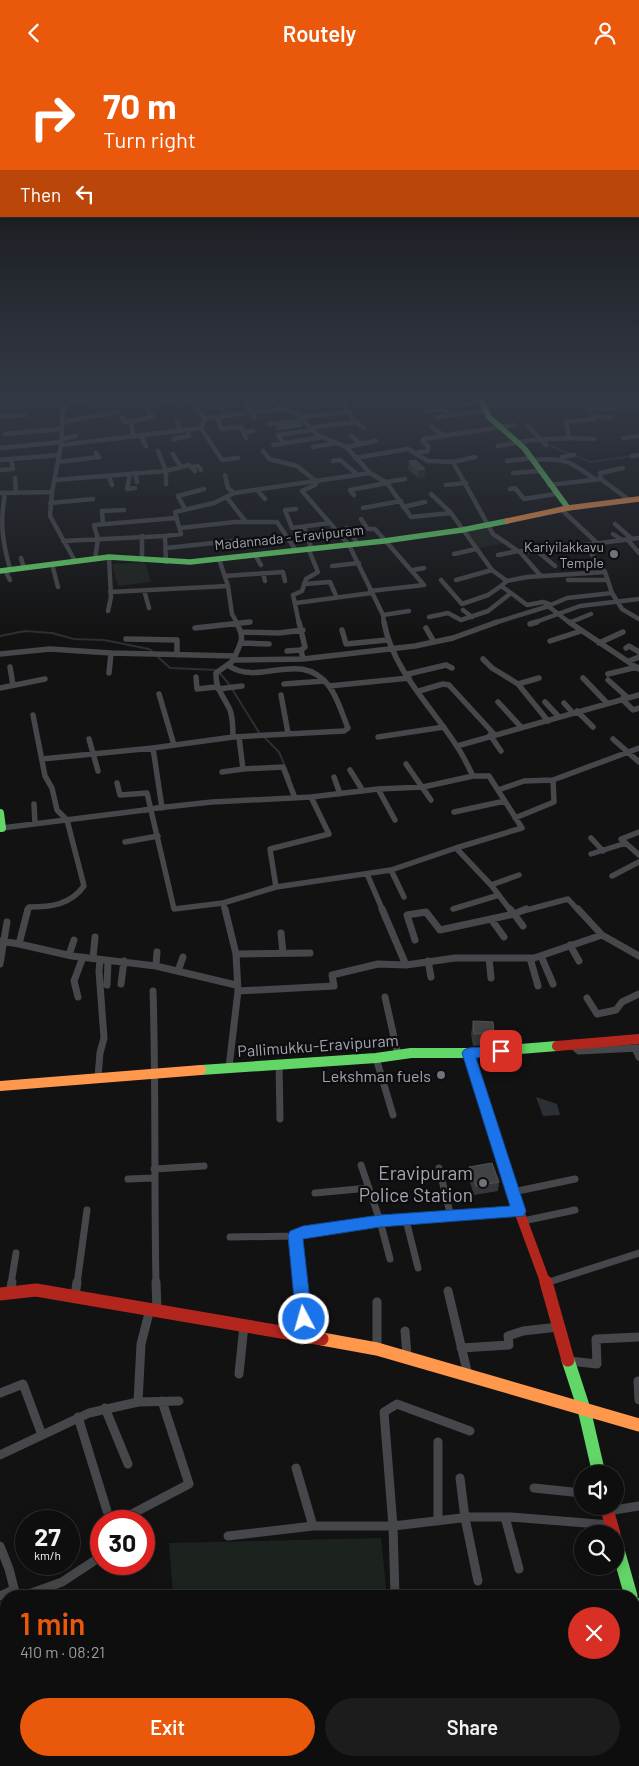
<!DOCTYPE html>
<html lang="en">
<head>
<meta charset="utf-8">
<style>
	body { margin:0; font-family:Barlow,sans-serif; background:#1c1c1c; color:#f1f3f6; height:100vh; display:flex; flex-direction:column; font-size:19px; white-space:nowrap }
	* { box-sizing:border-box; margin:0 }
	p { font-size:16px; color:#9b9c9e }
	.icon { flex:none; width:28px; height:28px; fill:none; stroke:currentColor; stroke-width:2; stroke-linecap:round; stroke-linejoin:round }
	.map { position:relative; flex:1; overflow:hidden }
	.side { position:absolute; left:0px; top:1525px; width:640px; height:176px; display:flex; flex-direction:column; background:#0e0e0e; border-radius:20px 20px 0 0; box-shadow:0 2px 12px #0003,0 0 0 1px #2e2e2e }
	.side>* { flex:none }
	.banner { position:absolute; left:0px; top:0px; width:640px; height:152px; box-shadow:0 2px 12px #0003,0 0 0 1px #2e2e2e; background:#ea580c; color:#fff; overflow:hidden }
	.controls { position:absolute; left:574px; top:1400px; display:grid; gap:10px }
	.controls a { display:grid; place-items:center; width:50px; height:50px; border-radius:50%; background:#0e0e0e; box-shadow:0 2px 12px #0003,0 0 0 1px #2e2e2e; font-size:25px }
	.speed { position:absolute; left:15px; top:1445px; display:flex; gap:10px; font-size:25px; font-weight:700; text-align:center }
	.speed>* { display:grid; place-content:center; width:65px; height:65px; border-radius:50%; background:#0e0e0e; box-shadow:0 2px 12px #0003,0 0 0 1px #2e2e2e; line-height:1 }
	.speed small { font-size:12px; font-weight:400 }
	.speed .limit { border:8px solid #d22; background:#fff; color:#111 }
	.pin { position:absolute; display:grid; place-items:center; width:42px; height:42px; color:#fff; margin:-21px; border-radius:10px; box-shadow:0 2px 8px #0006 }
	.me { position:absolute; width:55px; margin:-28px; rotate:354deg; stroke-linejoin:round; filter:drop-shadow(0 0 4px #0008) }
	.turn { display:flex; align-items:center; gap:18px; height:105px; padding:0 20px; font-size:22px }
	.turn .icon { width:65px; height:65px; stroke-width:2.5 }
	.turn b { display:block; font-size:35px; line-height:42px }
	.then { display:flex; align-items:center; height:48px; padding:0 20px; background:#0003; gap:10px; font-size:19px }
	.round { display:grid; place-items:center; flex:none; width:52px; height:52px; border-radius:26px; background:#1c1c1c }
	.summary { display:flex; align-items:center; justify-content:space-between; height:85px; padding:0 20px }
	h1 { font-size:30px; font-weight:600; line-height:38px; color:#ea580c }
	.primary-button { display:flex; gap:10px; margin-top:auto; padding:10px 20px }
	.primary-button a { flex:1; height:58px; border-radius:30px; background:#ea580c; color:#fff; font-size:20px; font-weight:600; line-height:58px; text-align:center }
	.primary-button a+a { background:#1c1c1c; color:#f1f3f6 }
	header { display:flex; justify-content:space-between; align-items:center; height:65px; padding:0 20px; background:#ea580c; color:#fff; font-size:22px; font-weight:600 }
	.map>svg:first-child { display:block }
	.green { fill:#1c221d }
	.water { fill:#2a3036 }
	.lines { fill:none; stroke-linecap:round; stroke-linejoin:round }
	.stream { stroke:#2a3036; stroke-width:2 }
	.street-far3 { stroke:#46474b; stroke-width:4.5 }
	.street-far2 { stroke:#46474b; stroke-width:5.5 }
	.street-far1 { stroke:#46474b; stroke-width:7 }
	.street { stroke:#46474b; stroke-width:9 }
	.fast-far3 { stroke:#63d668; stroke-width:5.5 }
	.fast-far2 { stroke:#63d668; stroke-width:8 }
	.fast-far1 { stroke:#63d668; stroke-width:10 }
	.fast { stroke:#63d668; stroke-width:13 }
	.slow-far2 { stroke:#ff974d; stroke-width:5.5 }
	.slow-far1 { stroke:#ff974d; stroke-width:10 }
	.slow { stroke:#ff974d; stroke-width:13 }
	.jam-far1 { stroke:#b3261e; stroke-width:10 }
	.jam { stroke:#b3261e; stroke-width:13 }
	.street-bridge { stroke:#46474b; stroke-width:5.5 }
	.wall { fill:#353637 }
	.shaded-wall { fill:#222223 }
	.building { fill:#414244; stroke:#515256 }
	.route { fill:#1a73e8; stroke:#114b97 }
	.poi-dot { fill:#71737a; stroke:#0d0c0e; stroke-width:2 }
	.labels { text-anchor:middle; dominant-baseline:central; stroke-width:4.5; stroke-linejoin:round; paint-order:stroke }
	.far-street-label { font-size:14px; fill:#a4a7b2; stroke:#0d0c0e }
	.far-poi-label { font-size:14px; fill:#a4a7b2; stroke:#0d0c0e; text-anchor:end }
	.street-label { font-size:16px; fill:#a4a7b2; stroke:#0d0c0e }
	.poi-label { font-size:16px; fill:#a4a7b2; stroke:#0d0c0e; text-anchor:end }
	.near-poi-label { font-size:19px; fill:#a4a7b2; stroke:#0d0c0e; text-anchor:end }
</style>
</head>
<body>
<header><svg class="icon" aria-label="back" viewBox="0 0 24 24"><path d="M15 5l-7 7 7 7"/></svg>Routely<svg class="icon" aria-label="person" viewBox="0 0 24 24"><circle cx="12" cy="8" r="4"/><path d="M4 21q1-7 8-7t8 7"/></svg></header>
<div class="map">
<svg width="639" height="1701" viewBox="0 0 639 1701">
	<rect width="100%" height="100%" fill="#121212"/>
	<path class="green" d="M488,463L505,478L478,483L466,467Z
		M145,498L151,517L118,521L112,499Z
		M381,1473L387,1531H173L169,1478Z"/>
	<path class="water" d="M536,1032L557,1039L560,1050L543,1051Z"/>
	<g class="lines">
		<path class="stream" d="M533,335L539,339
			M546,379L591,397L632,391
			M0,571L25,566L52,568L74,574L104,575L149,584L153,587
			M158,592L170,603L217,605L229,619L260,669
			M264,672L279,687L290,713"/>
		<path class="street-far3" d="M70,335L63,346L61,380L52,427L50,451L75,496
			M188,335L205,353
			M243,335L255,353
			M272,335L281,344L297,349L318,370L346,382L370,408L387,418L411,452L451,448L492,505L507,516L527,512L605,507
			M585,335L589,344L639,343
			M162,336L172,335
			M69,337L87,335
			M464,339L481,338
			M219,341L226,350
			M331,341L346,338
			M427,346L443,344L451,350L484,346
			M0,349L3,351L25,350
			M217,351L221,364L241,362L246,373
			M122,352L125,357L133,356
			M299,352L347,347
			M437,352L451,350
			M593,352H611
			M355,356L364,363
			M62,357L117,347
			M177,357L180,366
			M268,359L302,356
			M528,361L546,380
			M432,362L444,371
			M201,363L222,395L238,393
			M278,363L300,360
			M310,363L354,357L343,335
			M243,367L253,366
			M5,369L61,364
			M141,371L146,381
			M351,371L361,379
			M133,372L131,357L153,351L146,342
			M569,373L594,374
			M623,373L639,371
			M62,374L76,371
			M174,374L189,371L187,365
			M284,379L278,370L312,365
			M61,380L201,363L205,353L281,344
			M273,380L323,372
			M498,381L532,375L569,373L566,357L594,354L589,344
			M313,382L337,378
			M346,382L376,376
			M0,383L61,377
			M263,386L269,394L297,401L317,417L315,420L302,426L349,480L383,550L384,558
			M415,388L428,386V381L423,377V374L514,360
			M173,389L180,401
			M632,391L639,390
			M562,392L574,390
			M355,393L408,384L428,396L453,397L493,469L518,486L533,487L585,480
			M0,395L58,390
			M533,395C565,392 571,397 596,415
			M333,396L340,395L358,410
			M507,396L531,393
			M58,397L99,392L96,388
			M453,397L475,392
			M193,402L198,401L201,405
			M0,405L13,404L11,394
			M135,408L137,417
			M513,408L540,406
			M130,409L127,424L135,423
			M225,410L228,423L234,428
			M109,411L112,420
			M15,413L16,427
			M601,414L600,408L623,403
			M55,415L166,406L158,386
			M386,417L405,414
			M166,419V406L189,400L195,406
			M446,420L466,418
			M549,420L601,414L629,435
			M510,424L515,423L524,434L555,429
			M258,426L265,434
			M0,428L52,427
			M5,428C0,457 2,475 10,504
			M431,429L451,448
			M354,430L350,425L387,418
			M228,434L246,457
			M50,438L93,434
			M403,442L425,437
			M363,443L401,436
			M185,444L178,431L204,424
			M296,444L285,445L292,463L330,458
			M561,444L597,478
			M361,454L368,464H375L424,520L370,526
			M103,458L102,446L124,445
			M615,459L632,474
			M304,462L311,482
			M180,463L235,457H277L295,484
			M347,463L358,479
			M613,469L622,475
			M142,471V495
			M627,474L639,488
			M63,476L165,471
			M166,483L232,476
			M537,486L555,501
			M520,487L540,510
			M454,489L476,484
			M255,490L261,500
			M498,490L518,486
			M21,493L24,503
			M95,494L98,474L94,460L176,453
			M219,494L228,521L232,549L237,558
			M166,497L165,471L181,469L175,447L214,438L234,428L370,408
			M52,499L58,522
			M332,501L359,498
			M5,505L10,515
			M413,505L424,503
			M263,508L265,516
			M225,511L283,507L285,516
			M441,515L462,539L488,530L501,521
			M456,515L492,505
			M568,515H608
			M304,519L330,517L337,533
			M144,525L149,543
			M110,527L228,521
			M511,528L527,540L543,537L549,539
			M612,528L622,544L639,554
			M296,538L371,528
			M463,545L472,552
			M108,546L111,532L109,492
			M383,550L409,546
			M429,552L448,548L461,555L488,546L511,528L501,521L507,516
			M571,557L591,549
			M242,558L250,557
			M299,558L293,530L302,526L306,514L318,507L308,483
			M494,558L549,541
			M533,558L580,541L639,534
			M570,558L548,541L567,533L612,528L605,507L585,480L639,473"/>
		<path class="street-far2" d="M299,557L305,582L301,585L303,594
			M569,557L639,604
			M530,559L537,557
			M195,563L250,557
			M426,563L434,577
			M342,565L346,579L387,575
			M242,567L279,568L303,565
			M126,574L177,575V590
			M550,576L581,566
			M242,578L269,579
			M599,578L623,567
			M626,583L629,581L639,587
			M287,586L301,585
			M0,589L50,584L111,588L235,591C242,575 245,573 236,557
			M483,594L492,603L518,619L548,656
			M233,595L303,594L415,581L453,573L497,557
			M629,596L639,592
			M230,598L216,608C215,623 224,632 230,645C233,653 233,663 233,672
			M10,602L13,620
			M109,608L111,588
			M408,609L446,600L452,603
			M608,609L637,602
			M196,612L197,624L216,622
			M583,613L607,638
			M608,615L627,632
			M284,619L324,616
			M518,619L539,613
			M329,621L409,613
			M0,623L45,614
			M218,624L242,621
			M419,626L443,619L449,620L494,669
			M159,629L174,680
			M281,630L288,668
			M622,634L633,645L639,643
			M498,637L521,662
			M545,637L559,652
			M564,638L572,647
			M577,646L593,662
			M490,670L501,686
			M239,672L243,704L283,702L295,733
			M378,672L444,662
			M89,674L98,706
			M613,674L639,697
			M457,681L639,630
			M153,683L162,743
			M42,694L153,683L233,672L344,666L348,663C342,649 338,633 329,621C300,583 261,622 229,601L235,591
			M406,699L431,735
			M350,705L363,726
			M222,707L243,704
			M473,711H489L522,763L456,783L491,820L511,846
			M334,712L340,729
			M117,718L120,730L147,728L174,844L223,838
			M378,724L395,755
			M498,725L524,716L553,715L639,683
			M34,739L35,758
			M157,743L212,737L311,732L378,724L423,722L473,711C468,701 463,690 456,680C431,641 392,604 384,557
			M454,747L505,736
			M515,753L554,737L553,715
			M2,763L145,745
			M639,767L621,774L639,790
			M591,773L603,786
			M125,777L158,771
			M591,789L626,778
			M391,805L404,832
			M367,809L383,846
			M612,811L639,797
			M491,820L519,810
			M276,822L391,805L456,783
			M453,844L499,830
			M28,846L29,842C51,842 70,840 84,821L67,755L57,745L52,723L45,711L33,650
			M225,846L223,838L276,822L270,784L329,769L311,732
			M523,846L568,834L579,846"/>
		<path class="street-far1" d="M28,844L19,879L72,891L156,901L236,920
			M225,844L236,889L238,926L229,1002
			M382,844L406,900
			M510,844L514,849L526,844
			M578,844L602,870L639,891
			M491,854L504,872
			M281,868L283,888
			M415,875L407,850L426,847L440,865L514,849L523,861
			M1,876L19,879
			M570,880L579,896
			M236,889L310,888
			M69,890L74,875
			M541,891L553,919
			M93,893L95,872
			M489,893L491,913
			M530,893L538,921
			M428,896L431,912
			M0,899L7,857
			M156,901L157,887
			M178,906L183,892
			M121,919L124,896
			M107,920L108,896
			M153,926C156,1024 154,1121 156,1219
			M238,926L334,921L332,910L378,899L406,900L455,893H534L602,870
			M78,932L74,916L83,892
			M385,932L398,990
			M587,933L597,949L616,945L622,937L639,929
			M574,978L572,980L579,986L639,983
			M635,983L639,992
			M376,993L393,1050
			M279,998L280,1054
			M98,1012L100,988L104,973L99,906L100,895
			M361,1100L380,1156L390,1194
			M439,1103L451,1152
			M154,1104L204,1101
			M128,1114L154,1113
			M513,1127L575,1114
			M315,1128L369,1123
			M406,1155L418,1203
			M523,1156L575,1145
			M230,1172L295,1171
			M546,1218L639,1188
			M11,1219L16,1188
			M77,1219L87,1145
			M300,1219L295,1171L303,1167L380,1156L519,1146"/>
		<path class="street" d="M156,1217L157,1245
			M300,1217L306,1271
			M546,1218L548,1217
			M448,1226L468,1310
			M10,1228L12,1217
			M75,1231L77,1217
			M377,1237V1284
			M405,1266L407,1291
			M461,1283L509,1280L508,1271L523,1266L558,1262
			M570,1296L597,1299L596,1274L639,1272
			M239,1309L244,1260
			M638,1316L639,1335
			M0,1328L23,1319L42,1370
			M138,1337L179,1336
			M105,1343L128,1399
			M78,1352L107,1446
			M438,1377V1456
			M0,1390L89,1348L138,1337L141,1279L150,1244
			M296,1403L313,1461
			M460,1413L465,1453L478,1516
			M534,1423L582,1428
			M608,1446L639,1441
			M128,1451L189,1419L162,1336
			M505,1452L519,1504
			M228,1471L313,1461H393L470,1452H511L611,1460
			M0,1481L9,1504L16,1531
			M0,1531L13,1525
			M23,1531L62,1517L97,1494
			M395,1531L393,1461L384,1347L397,1339L470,1366
			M634,1663L639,1661
			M40,1695V1701
			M500,1695L501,1701
			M537,1695L539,1701
			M249,1701L250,1695"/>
		<path class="fast-far3" d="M481,335L489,352L524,383L568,443
			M0,506L109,492L190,497L384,476L462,465L507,456"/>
		<path class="fast-far2" d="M0,748L2,763H0"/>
		<path class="fast-far1" d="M201,1005L376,993L411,988H469L557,981"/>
		<path class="fast" d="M568,1295L584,1344L599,1409
			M615,1474L631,1531
			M634,1538L639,1549"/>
		<path class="slow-far2" d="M507,456L568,443L639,434"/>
		<path class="slow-far1" d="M0,1021L201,1005"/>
		<path class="slow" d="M322,1274L377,1284L639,1360"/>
		<path class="jam-far1" d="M557,981L639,974
			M469,988L519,1146L546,1219"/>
		<path class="jam" d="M546,1217L568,1295
			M0,1229L36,1225L322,1274
			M606,1441L614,1469"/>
		<path class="street-bridge" d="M145,745L157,743"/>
	</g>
	<path class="wall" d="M409,396L425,412L418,413L408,404Z
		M473,956L494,967L493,979L473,981L471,969Z
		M469,1102L499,1117L498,1126L474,1130L468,1111Z"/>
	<path class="shaded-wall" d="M425,404V412L418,413V405Z"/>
	<path class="building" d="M416,395L425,404L418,405L409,396Z
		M473,956L493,957L494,967L474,969Z
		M492,1098L499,1117L476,1121L469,1102Z"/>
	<linearGradient id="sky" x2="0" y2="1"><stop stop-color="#0a0a0a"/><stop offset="0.58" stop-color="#333944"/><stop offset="1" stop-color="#333944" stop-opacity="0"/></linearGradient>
	<rect width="639" height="573" fill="url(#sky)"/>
	<path class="route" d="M501,981L506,983L508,986L506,989L476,993L526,1146L524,1151L380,1162L303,1174L312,1254L309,1259L304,1261L299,1259L296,1254L288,1171L290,1166L303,1161L380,1150L510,1141L462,988L464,985L469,983Z"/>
	<g class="poi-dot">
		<circle cx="614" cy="489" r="5"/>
		<circle cx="441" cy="1010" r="5"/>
		<circle cx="483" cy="1118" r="5"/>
	</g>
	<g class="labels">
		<g class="far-street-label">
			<text transform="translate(289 472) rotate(-6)">Madannada - Eravipuram</text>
		</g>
		<g class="far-poi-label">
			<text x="604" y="481">Kariyilakkavu<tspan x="604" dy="16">Temple</tspan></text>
		</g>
		<g class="street-label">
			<text transform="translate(318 980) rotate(-4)">Pallimukku-Eravipuram</text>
		</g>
		<g class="poi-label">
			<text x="431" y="1010">Lekshman fuels</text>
		</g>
		<g class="near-poi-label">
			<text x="473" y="1107">Eravipuram<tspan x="473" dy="22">Police Station</tspan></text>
		</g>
	</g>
</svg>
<div class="controls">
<a><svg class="icon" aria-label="sound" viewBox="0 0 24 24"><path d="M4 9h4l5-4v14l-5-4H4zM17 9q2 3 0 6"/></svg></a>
<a><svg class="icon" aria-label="search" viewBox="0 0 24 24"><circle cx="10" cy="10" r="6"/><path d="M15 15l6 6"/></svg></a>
</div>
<div class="speed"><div>27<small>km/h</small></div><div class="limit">30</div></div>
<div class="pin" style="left:501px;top:986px;background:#d93025"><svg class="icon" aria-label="arrive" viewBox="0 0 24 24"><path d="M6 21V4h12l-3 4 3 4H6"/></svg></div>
<svg class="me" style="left:304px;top:1254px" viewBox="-20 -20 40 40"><circle r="17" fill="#1a73e8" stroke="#fff" stroke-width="3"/><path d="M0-11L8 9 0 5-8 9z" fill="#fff"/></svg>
<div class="banner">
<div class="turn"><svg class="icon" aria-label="right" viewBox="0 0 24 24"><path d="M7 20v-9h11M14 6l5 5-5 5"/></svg><div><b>70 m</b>Turn right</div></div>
<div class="then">Then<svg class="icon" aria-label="left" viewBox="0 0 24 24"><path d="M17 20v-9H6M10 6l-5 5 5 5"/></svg></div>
</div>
<section class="side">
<div class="summary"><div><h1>1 min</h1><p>410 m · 08:21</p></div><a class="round" style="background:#d93025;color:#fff"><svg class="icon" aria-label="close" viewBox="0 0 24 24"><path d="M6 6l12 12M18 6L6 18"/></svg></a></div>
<div class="primary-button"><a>Exit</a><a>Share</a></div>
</section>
</div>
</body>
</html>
